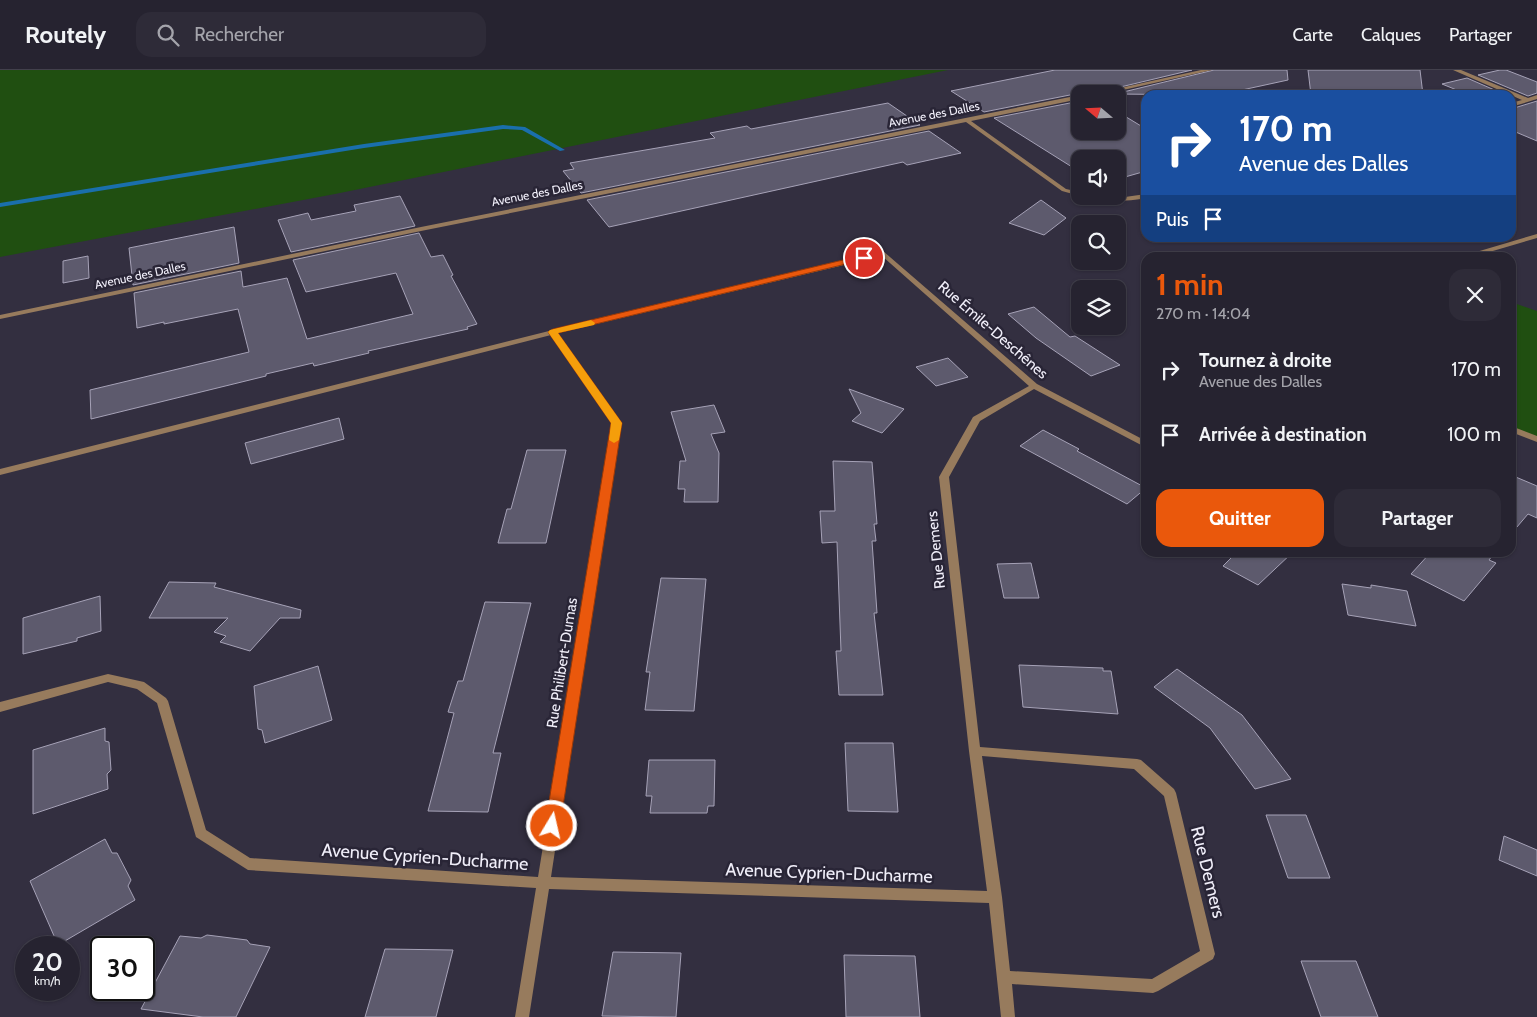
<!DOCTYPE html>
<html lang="fr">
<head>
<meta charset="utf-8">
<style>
	body { margin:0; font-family:Cabin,sans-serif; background:#2e2b38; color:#f1f3f6; height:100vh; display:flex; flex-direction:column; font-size:19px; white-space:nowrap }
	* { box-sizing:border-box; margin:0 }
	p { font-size:16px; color:#a4a4ab }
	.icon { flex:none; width:28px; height:28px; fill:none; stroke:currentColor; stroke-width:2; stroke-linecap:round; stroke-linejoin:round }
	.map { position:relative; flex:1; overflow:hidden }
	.drawer { position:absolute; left:1141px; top:182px; width:375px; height:305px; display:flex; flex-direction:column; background:#262330; border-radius:15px; box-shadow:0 1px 4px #0004,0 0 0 1px #42404c }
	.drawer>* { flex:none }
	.guide { position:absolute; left:1141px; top:20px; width:375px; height:152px; border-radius:15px; box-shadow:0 1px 4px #0004,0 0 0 1px #42404c; background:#1a4fa0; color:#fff; overflow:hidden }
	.needle { width:32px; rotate:289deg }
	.tools { position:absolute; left:1071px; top:15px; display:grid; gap:10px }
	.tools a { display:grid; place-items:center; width:55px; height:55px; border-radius:10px; background:#262330; box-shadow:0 1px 4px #0004,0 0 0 1px #42404c; font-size:25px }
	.speed { position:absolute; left:15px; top:866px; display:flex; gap:10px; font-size:25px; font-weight:700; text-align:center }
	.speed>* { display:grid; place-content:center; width:65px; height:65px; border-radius:50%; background:#262330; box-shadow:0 1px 4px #0004,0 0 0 1px #42404c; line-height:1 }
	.speed small { font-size:12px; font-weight:400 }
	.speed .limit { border:2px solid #111; border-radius:8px; background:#fff; color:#111 }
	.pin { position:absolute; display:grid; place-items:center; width:42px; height:42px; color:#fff; margin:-21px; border:2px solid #fff; border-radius:50%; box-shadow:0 1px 5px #0007 }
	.me { position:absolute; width:55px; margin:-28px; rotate:9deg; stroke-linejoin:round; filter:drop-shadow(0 0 4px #0008) }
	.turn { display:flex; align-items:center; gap:18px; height:105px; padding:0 15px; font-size:22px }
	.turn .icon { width:65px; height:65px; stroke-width:2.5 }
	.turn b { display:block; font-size:35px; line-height:42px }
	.then { display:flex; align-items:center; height:48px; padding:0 15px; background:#0003; gap:10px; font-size:19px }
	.round { display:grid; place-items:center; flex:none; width:52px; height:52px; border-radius:15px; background:#2e2b38 }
	.overview { display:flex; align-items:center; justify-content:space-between; height:85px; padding:0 15px }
	h1 { font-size:30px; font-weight:700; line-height:38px; color:#ea580c }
	.action { display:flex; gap:10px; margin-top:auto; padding:10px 15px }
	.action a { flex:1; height:58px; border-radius:15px; background:#ea580c; color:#fff; font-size:20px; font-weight:700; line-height:58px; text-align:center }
	.action a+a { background:#2e2b38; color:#f1f3f6 }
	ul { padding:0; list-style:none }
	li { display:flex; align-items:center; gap:15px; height:65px; padding:0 15px }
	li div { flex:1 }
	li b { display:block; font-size:19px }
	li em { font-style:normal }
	header { display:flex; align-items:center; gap:30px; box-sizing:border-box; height:70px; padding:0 25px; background:#262330; border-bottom:1px solid #42404c }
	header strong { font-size:24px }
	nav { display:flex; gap:28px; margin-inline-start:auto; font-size:18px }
	.search { width:350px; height:45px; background:#2e2b38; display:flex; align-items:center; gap:12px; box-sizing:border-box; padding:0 18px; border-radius:15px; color:#a4a4ab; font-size:19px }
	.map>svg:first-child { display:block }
	.green { fill:#204f11 }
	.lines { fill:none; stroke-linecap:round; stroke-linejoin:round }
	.stream { fill:#1a6fac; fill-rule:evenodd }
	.building { fill:#5d5a6d; stroke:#a6a2b7 }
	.street { fill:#977b5d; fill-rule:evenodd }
	.route { fill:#ea580c; stroke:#983908 }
	.slow { fill:#f59e0b }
	.labels { text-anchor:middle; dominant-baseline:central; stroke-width:5; stroke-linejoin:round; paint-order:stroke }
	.far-street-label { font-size:12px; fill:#f0eef9; stroke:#292536 }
	.street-label { font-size:15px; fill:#f0eef9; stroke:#292536 }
	.near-street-label { font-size:18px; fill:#f0eef9; stroke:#292536 }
</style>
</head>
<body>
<header>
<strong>Routely</strong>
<div class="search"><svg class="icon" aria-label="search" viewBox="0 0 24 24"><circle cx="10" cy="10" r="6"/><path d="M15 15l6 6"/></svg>Rechercher</div>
<nav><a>Carte</a><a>Calques</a><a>Partager</a></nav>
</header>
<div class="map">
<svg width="1537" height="947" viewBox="0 0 1537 947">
	<rect width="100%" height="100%" fill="#332f40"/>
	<path class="green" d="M0,0H948L335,124L0,187Z
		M1511,232L1537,241V369L1511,359Z"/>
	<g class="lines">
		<path class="stream" d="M503,55L525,57L565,80L560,81L522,60L503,59L364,78L0,137V133L364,74Z"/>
	</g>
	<path class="building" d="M1055,0H1192L1091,24L1080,23L984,42L951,21Z
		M1214,0H1287L1288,10L1219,25L1115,24Z
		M1308,0H1420L1423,25H1311Z
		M1500,0H1506L1537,12V23L1528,26L1478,5Z
		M1467,8L1506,25H1469L1442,14Z
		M1080,31V61H1118V42L1146,59V101L1118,109V89H1080V102L994,48Z
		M1537,31V71L1511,60V39Z
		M888,33L920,55L581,123L563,101L574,99L570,93L715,68L710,63L747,56L751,59Z
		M929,61L961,83L907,95L903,92L609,157L587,130Z
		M400,126L415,156L291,182L278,150L308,143L311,150L356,141L354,135Z
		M1041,130L1066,148L1044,165L1009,153Z
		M234,157L239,193L133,215L129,178Z
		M419,163L431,187L443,185L453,205L451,206L477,254L467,257L468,259L368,281L369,283L314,296L313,293L266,304V306L91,349L90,320L249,282L238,239L164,254V252L137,258L134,223L241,201L243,217L287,208L307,269L413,244L396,203L306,222L293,190Z
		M88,186L89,208L63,213V191Z
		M1034,237L1070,267L1075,266L1120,295L1091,306L1036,268L1008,244Z
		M948,288L968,307L936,316L916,297Z
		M849,319L904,339L882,363L852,351L861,343Z
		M714,335L725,362L711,364L719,383L718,432H684L685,419H678L680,391H686L671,342Z
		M339,348L344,369L251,394L245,373Z
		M1043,360L1079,379L1077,381L1146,418L1127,434L1020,376Z
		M527,380H566L546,473H498L507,439H511Z
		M833,391L872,392L877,454H874L876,471H872L877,543H874L883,625H839L836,581H841L837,472L822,473L820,441H835Z
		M1511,405L1537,416V448L1528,444L1511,464Z
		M1237,482H1293L1258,515L1223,496Z
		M1431,482H1495L1489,490L1496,493L1464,531L1411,504Z
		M1031,493L1039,528H1004L997,494Z
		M661,508L706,509L694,641L645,640L650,602H646Z
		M169,512L216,513L214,517L301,540L300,548H280L250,581L220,572L226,566L214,562L228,548H149Z
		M1342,514L1371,518V515L1407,521L1416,556L1348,545Z
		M100,526L101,561L77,568V571L23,584V548Z
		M485,532L531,533L493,683H501L488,742L428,741L454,643L448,642L458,611H463Z
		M1019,595L1103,598V601H1111L1118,644L1023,637Z
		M318,596L332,650L265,673L262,660L258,659L254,616Z
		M1177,599L1242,645L1291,709L1255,719L1210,658L1154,617Z
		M105,658V671L109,672L111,700L107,704L108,719L33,744V680Z
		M845,673H893L898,742L848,741Z
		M649,690H715L714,736H708L707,743H650L652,726H646Z
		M1266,745H1306L1330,808H1288Z
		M1504,766L1537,780V806L1499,790Z
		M105,769L112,783H117L131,810L128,816L135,830L58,875L30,811Z
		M207,865L247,870L250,874L270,877L236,947H203L141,939L180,866L201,868Z
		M385,879L453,880L436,947H365Z
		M613,882L681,883L676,947L602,946Z
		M844,885L915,886L920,947H846Z
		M1301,891H1356L1378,947H1321Z"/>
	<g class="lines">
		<path class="street" d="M1201,0H1212L1105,24H1093Z
			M1453,0H1461L1528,28L1537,25V29L1511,37V33L1522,30Z
			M1080,25V29L971,51L1066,119L1080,122V126L1062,121L966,52L421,161L0,249V245L421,157Z
			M1146,124V128C1130,131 1099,134 1085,126L1125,127Z
			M1537,164V168L1469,188H1456Z
			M883,181L1037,314L1146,371V377L1143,376L1034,319L980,351L949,407L980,677L1137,689L1141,690L1174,719L1176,723L1215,884L1213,889L1158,921L1153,923L1012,914L1015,947H1001L989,833L549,819L529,947H515L536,818L248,800L196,767L157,633L137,619L108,612L0,642V632L108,604L144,612L166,628L168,631L206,760L250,788L538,807L612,353L551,265L0,405V399L553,260ZM882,186L1029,316L973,347L939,407L969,681L987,821L551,807L620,353L558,263ZM982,686L1134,699L1164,726L1200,881L1152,909L1010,901L1002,827Z
			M1511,356L1537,366V372L1511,362Z"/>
	</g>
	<path class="route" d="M864,185L868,188L867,189L558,263L622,353L560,756L557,760L552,762L547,760L545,756L611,353L548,262L553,259Z"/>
	<path class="slow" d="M591,250L595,253L594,255L558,263L622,353L619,370L614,373L609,370L611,353L548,262L550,260Z"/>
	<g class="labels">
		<g class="far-street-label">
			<text transform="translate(934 44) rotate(-11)">Avenue des Dalles</text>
			<text transform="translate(537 123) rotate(-11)">Avenue des Dalles</text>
			<text transform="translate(140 205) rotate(-12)">Avenue des Dalles</text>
		</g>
		<g class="street-label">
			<text transform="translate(993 260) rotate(41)">Rue Émile-Deschênes</text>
			<text transform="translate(936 480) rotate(-96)">Rue Demers</text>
			<text transform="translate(562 593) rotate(-81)">Rue Philibert-Dumas</text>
		</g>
		<g class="near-street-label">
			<text transform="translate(425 787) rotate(4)">Avenue Cyprien-Ducharme</text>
			<text transform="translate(1208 802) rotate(76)">Rue Demers</text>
			<text transform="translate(829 803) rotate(2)">Avenue Cyprien-Ducharme</text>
		</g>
	</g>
</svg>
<div class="tools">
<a><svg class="needle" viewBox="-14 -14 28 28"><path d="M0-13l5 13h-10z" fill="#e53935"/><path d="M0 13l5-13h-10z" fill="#a4a4ab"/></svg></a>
<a><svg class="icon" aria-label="sound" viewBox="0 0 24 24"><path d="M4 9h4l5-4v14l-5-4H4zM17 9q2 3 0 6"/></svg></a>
<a><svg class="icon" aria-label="search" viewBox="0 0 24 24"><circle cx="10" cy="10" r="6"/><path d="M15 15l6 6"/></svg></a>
<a><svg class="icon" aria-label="layers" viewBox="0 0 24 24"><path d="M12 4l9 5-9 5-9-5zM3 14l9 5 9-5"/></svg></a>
</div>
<div class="speed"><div>20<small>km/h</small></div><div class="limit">30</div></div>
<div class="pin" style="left:864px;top:188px;background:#d93025"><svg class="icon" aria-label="arrive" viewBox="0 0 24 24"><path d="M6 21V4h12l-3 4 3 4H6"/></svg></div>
<svg class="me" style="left:552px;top:756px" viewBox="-20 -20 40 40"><circle r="17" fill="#ea580c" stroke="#fff" stroke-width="3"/><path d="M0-11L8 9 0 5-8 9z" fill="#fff"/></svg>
<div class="guide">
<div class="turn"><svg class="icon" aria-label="right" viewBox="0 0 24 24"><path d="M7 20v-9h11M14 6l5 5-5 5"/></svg><div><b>170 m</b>Avenue des Dalles</div></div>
<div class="then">Puis<svg class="icon" aria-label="arrive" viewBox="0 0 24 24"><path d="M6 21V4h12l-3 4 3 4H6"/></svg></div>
</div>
<section class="drawer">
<div class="overview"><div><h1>1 min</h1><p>270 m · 14:04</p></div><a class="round"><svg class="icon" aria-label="close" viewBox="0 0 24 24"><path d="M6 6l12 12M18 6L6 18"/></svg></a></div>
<ul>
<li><svg class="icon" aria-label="right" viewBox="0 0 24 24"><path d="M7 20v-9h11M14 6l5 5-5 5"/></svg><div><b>Tournez à droite</b><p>Avenue des Dalles</p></div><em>170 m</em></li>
<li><svg class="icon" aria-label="arrive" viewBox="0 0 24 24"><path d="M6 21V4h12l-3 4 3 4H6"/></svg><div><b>Arrivée à destination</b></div><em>100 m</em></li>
</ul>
<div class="action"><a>Quitter</a><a>Partager</a></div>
</section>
</div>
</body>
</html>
